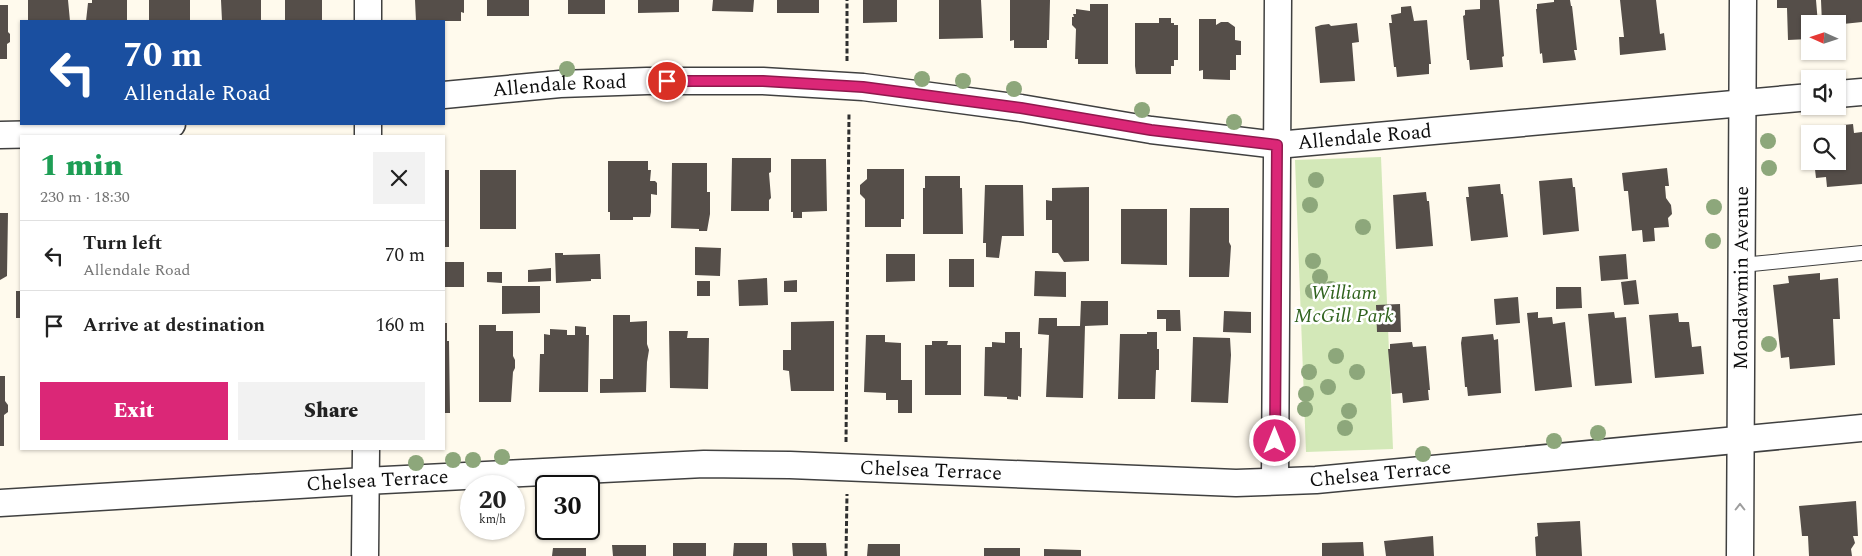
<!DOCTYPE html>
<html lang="en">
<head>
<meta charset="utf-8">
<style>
	body { margin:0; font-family:Spectral,serif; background:#f2f2f2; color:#222; height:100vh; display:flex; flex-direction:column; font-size:19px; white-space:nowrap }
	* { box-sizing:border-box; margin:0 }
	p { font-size:16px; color:#767676 }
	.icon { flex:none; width:28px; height:28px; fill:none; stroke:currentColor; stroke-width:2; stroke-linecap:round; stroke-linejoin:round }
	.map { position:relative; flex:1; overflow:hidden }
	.drawer { position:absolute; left:20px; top:135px; width:425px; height:315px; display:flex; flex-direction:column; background:#fff; border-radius:0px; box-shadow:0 1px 4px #0004 }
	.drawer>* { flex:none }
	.guide { position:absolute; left:20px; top:20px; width:425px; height:105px; border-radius:0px; box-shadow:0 1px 4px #0004; background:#1a4fa0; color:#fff; overflow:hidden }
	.needle { width:32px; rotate:273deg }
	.buttons { position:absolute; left:1801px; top:15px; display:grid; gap:10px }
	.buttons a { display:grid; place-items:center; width:45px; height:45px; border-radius:0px; background:#fff; box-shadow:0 1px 4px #0004; font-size:25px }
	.speed { position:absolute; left:460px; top:475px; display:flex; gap:10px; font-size:25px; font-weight:700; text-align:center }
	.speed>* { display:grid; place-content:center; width:65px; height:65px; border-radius:50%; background:#fff; box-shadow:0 1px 4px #0004; line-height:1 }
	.speed small { font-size:12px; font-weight:400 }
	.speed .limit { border:2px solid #111; border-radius:8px; background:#fff; color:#111 }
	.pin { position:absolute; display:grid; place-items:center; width:42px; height:42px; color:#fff; margin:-21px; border:2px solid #fff; border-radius:50%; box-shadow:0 1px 5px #0007 }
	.me { position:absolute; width:55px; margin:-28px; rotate:0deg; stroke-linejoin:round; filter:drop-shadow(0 0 4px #0008) }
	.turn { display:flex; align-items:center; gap:18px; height:105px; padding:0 20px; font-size:22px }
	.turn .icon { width:65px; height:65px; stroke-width:2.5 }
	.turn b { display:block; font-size:35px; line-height:42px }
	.round { display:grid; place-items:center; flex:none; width:52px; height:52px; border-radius:0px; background:#f2f2f2 }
	.headline { display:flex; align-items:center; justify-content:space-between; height:85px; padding:0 20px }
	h1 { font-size:30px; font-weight:800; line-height:38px; color:#1e9e55 }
	.action { display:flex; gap:10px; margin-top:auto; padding:10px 20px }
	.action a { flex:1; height:58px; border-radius:0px; background:#db2777; color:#fff; font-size:20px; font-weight:800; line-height:58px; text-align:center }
	.action a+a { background:#f2f2f2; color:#222 }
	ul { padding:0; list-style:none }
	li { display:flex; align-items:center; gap:15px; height:70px; padding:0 20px; border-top:1px solid #e0e0e0 }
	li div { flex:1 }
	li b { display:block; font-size:19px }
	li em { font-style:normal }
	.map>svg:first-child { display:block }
	.green { fill:#d3e8b8 }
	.building { fill:#554e49 }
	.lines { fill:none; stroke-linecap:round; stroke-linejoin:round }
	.service-casing { stroke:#404040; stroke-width:16 }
	.minor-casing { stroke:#404040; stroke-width:29 }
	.path { stroke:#2f2f2f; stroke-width:3; stroke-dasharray:5 2.5; stroke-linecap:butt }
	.service { stroke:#fff; stroke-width:14 }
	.minor { stroke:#fff; stroke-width:26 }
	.tree { fill:#8da77b }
	.oneway { stroke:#9e9e9e }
	.route-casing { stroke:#8e194d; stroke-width:12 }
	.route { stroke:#db2777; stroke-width:9 }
	.labels { text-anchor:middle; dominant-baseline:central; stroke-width:5; stroke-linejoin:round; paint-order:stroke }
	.street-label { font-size:20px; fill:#0d0d0d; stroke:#fff }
	.park-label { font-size:20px; font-style:italic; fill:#30631e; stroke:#fff }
</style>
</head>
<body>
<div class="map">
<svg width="1862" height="556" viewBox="0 0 1862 556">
	<rect width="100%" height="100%" fill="#fffaed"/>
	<path class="green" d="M1381,157L1393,449L1306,452L1295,160Z"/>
	<path class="building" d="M28,0H68L70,21H28Z
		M92,0H127V21H86L88,3H92Z
		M149,0H190V21H149Z
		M221,0H261V21H222Z
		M285,0H322V21H285Z
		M415,0H464V13L461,12V21H416Z
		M487,0H529V16H487Z
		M568,0H605V14H568Z
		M638,0H679V12L638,13Z
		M713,0H754L753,12L712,11Z
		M777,0H819V13H777Z
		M863,0H897V22L863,23Z
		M939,0H981L983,38L939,39Z
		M1010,0H1050L1049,40H1047V48H1014V40L1010,41Z
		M1480,0H1499L1504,56L1502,57L1503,67L1470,70L1469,60H1467L1463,16L1465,15V10L1480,9Z
		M1554,0H1570L1571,6H1572L1577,50H1574L1576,60L1543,63L1542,53L1540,54L1536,9H1537V4L1554,2Z
		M1620,0H1656L1660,34L1664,33L1666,50L1620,55L1619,37H1624Z
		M1777,0H1816L1818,24H1810V27H1808L1809,39L1788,40L1787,8H1777Z
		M1821,0H1862V22L1843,24V35H1838V24H1822Z
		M1090,4H1108V64H1078V59H1075L1076,29L1072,25V17H1074L1073,14H1076V9L1090,11Z
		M0,5H8V32L10,34V42L7,44V59H0Z
		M1411,6L1414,21L1427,20L1431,64H1429V74L1397,77L1396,67H1394L1389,23H1392L1391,15L1401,13V7Z
		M1159,18H1171V23H1174V25H1178V60H1174V66H1171V74H1136L1135,66V23H1159Z
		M1199,19H1216V25L1221,22H1228L1235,27V40L1241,41V55H1236V70H1230V80L1203,79V70L1199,71Z
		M1357,23L1359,42L1352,43L1355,81L1320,83L1315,27L1321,25L1329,24L1331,26Z
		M1853,124L1854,133L1862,132V184L1827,187L1826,177L1816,178L1814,161H1838V134H1825L1824,127Z
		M732,158H771V172L769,173L771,198L769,200V211H731Z
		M791,159H826L827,211L802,212V218H793V212H791Z
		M608,161H648V170H651L650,181H655L657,183V195L651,194V212L650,217H633V220H610V212H608Z
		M672,163H707V192H710V214L707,231H699V229L671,228Z
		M1667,168L1669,186H1665L1666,198L1671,205L1672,214L1668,218L1669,227L1654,228L1655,241L1643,242L1642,230L1632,231L1628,191H1624L1622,173Z
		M867,169H904V219H901V227H865V199L860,194V185L867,179Z
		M444,170H449V247H444Z
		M480,170H516V229H480Z
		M925,176H960V188H962L963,234H923V188H925Z
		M1572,178L1573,187H1575L1579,231L1543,235L1539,181Z
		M1500,184L1501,194H1503L1508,237L1471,241L1466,197H1469L1468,187Z
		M985,185H1023L1024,236H1002L999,258L986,257V243H983Z
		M1089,187V261L1064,262L1058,253H1052V220H1046V200L1052,201V188Z
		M1426,192L1427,201H1429L1433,246L1396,249L1393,195Z
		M1190,208H1229V242L1231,246L1229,277H1189Z
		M1121,209H1167V265L1121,264Z
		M0,213H8L7,276L0,280Z
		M695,247L721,248L720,276L695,275Z
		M555,253H563V255L600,254L601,279H591V281L556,283Z
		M886,254H915V281L886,282Z
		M1626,254L1628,279L1601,281L1599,256Z
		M949,259H974V287H949Z
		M444,262H464V287H444Z
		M551,268V281L528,282V270Z
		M1035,271L1066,272V297L1034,296Z
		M487,272H502V283L487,282Z
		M1820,273V280L1838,278L1840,319H1833L1835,365L1790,369L1789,357L1781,358L1773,285L1789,283L1788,276Z
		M767,278L768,305L739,306L738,280Z
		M797,280V292H784V281Z
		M1636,280L1639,304L1624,305L1621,282Z
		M697,281H710V296H697Z
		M502,286H540V313L502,314Z
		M1556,287H1581L1582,308L1556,309Z
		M16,291H21V318H16Z
		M1518,297L1520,323L1496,325L1494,299Z
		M1081,301H1108V325L1085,326L1083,398L1046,397L1049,335L1038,334L1039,318H1057V326H1080Z
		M1400,304L1401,332H1377L1376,305Z
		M1157,310H1180L1181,331H1166V319H1157Z
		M1224,311L1251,312V333L1223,332Z
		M1538,312V318L1552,317L1553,324L1565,322L1572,387L1535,391L1527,313Z
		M1614,312L1615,318L1626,317L1632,383L1595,386L1588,314Z
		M1678,313L1679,322H1689L1692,347L1701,346L1704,374L1655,378L1649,315Z
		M613,315H630V322L647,321V344L649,350L647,362L646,392L600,393V379H613Z
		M834,321V391H791L789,371L783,370V350H791V322Z
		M444,323H447V341H449L450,413H444Z
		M479,325H496V331H513V356L515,360V368L513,372L511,402H479Z
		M575,326L586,327V335H589L588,392H539L540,354H544V334L550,335V329L567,330V335H575Z
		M669,331H688L687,338H709L708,389L670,388Z
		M1005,332H1020V348H1022L1021,397L1018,396V400L1007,399V397L984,396L985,347H992V342L1005,343Z
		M1147,332H1157V349H1159V370H1156L1155,399H1118L1120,334H1147Z
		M1493,334L1494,340L1498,339L1501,393L1468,396L1467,387H1465L1461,343L1462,337Z
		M866,335H885V342L901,343V380H912V413H898V400H886V393L864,392Z
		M1193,337L1230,338L1231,355L1228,403L1191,402Z
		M932,341H948L947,345H961V395H925V345H932Z
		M1412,342L1413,347L1426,346L1430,390H1428L1429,400L1403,403L1402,393L1392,394L1388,349H1390V344Z
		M0,376H5V401L8,405V412L4,415V446H0Z
		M1856,501L1858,536H1853L1855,543L1851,549L1852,556H1809L1808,536H1802L1799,506Z
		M1580,521L1582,556H1536L1535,537L1538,536L1537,523Z
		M1433,536L1434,556H1386L1384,541Z
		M1363,542L1364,556H1322V543Z
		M673,543H706V556H673Z
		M734,543H767V556H733Z
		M792,543H826L827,556H793Z
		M868,544H900V556H867Z
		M612,545H646V556H613Z
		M553,548H586V556H552Z
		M984,548H1020V556H984Z
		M1044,549L1081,550V556H1044Z"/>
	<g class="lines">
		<defs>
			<path id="service" d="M1742,265L1862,253"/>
			<g id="minor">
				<path d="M368,21V0"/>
				<path d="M1838,94L1862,92"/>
				<path id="s1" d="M444,95L560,84L647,81H763L863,87L1021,108L1151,130L1277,145L1810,97"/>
				<path d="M0,135L48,134L172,124"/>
				<path d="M368,136V124"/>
				<path d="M1275,481L1278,0"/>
				<path id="s2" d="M0,503L365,481L704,464L790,465L1236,483L1316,480L1862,428"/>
				<path d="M365,556L366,449"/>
				<path id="s3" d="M1740,556L1743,0"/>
			</g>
		</defs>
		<use href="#service" class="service-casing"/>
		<use href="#minor" class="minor-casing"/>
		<path class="path" d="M847,61V0
			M846,442L849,113
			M846,556L847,494"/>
		<use href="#service" class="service"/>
		<use href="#minor" class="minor"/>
	</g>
	<g class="tree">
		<circle cx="567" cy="69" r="8"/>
		<circle cx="922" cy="79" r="8"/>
		<circle cx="963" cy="81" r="8"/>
		<circle cx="1014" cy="89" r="8"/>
		<circle cx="1142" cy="110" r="8"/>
		<circle cx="1234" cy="122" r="8"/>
		<circle cx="1768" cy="141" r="8"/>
		<circle cx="1769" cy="168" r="8"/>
		<circle cx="1316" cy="180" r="8"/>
		<circle cx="1310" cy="205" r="8"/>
		<circle cx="1714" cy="207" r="8"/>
		<circle cx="1363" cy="227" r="8"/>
		<circle cx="1713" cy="241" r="8"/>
		<circle cx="1313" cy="261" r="8"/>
		<circle cx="1320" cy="277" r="8"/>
		<circle cx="1331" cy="289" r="8"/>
		<circle cx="1313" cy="291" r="8"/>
		<circle cx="1769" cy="344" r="8"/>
		<circle cx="1336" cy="356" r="8"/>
		<circle cx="1309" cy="372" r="8"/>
		<circle cx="1357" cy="372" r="8"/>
		<circle cx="1328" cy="387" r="8"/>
		<circle cx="1306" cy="394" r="8"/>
		<circle cx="1305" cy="409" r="8"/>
		<circle cx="1349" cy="411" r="8"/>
		<circle cx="1345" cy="428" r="8"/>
		<circle cx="1598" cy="433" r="8"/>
		<circle cx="1554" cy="441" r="8"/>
		<circle cx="1423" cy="454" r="8"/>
		<circle cx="502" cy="457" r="8"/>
		<circle cx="453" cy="460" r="8"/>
		<circle cx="473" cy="460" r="8"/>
		<circle cx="416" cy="463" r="8"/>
	</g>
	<defs><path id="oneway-chevron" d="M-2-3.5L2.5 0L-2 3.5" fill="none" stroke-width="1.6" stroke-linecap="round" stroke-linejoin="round" transform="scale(1.25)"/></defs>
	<use class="oneway" href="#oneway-chevron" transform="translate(1740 507) rotate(-90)"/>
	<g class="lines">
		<defs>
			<path id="route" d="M667,81H763L863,87L1021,108L1151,130L1277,145L1275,441"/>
		</defs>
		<use href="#route" class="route-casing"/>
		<use href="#route" class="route"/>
	</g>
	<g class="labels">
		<g class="street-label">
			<text stroke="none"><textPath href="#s1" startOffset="116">Allendale Road</textPath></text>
			<text stroke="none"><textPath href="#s1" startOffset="926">Allendale Road</textPath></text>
			<text stroke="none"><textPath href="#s3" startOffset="278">Mondawmin Avenue</textPath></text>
			<text stroke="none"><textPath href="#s2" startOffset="932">Chelsea Terrace</textPath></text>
			<text stroke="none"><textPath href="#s2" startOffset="1382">Chelsea Terrace</textPath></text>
			<text stroke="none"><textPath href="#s2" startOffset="378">Chelsea Terrace</textPath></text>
		</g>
		<g class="park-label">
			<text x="1344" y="293">William<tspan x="1344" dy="23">McGill Park</tspan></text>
		</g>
	</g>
</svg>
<div class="buttons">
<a><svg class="needle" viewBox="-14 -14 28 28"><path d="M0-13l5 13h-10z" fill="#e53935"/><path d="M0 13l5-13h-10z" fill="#767676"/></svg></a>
<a><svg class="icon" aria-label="sound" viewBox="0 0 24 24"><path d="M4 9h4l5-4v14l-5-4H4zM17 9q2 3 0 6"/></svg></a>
<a><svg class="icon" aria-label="search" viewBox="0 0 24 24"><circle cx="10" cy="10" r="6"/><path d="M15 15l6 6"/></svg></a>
</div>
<div class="speed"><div>20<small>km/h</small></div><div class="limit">30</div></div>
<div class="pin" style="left:667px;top:81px;background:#d93025"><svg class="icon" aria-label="arrive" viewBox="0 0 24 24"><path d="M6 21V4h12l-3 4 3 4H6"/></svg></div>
<svg class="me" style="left:1275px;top:441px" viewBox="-20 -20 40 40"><circle r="17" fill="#db2777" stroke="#fff" stroke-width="3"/><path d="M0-11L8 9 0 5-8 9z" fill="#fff"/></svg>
<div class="guide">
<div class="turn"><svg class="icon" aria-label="left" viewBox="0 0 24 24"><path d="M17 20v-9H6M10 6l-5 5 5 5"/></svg><div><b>70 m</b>Allendale Road</div></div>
</div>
<section class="drawer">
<div class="headline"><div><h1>1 min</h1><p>230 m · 18:30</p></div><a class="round"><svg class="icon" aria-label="close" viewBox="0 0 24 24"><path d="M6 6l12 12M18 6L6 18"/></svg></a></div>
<ul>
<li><svg class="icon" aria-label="left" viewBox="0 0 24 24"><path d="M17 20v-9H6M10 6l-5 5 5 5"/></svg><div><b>Turn left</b><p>Allendale Road</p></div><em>70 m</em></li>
<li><svg class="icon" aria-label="arrive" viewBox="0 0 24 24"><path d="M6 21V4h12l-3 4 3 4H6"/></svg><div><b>Arrive at destination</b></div><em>160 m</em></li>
</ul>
<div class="action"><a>Exit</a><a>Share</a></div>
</section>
</div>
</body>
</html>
